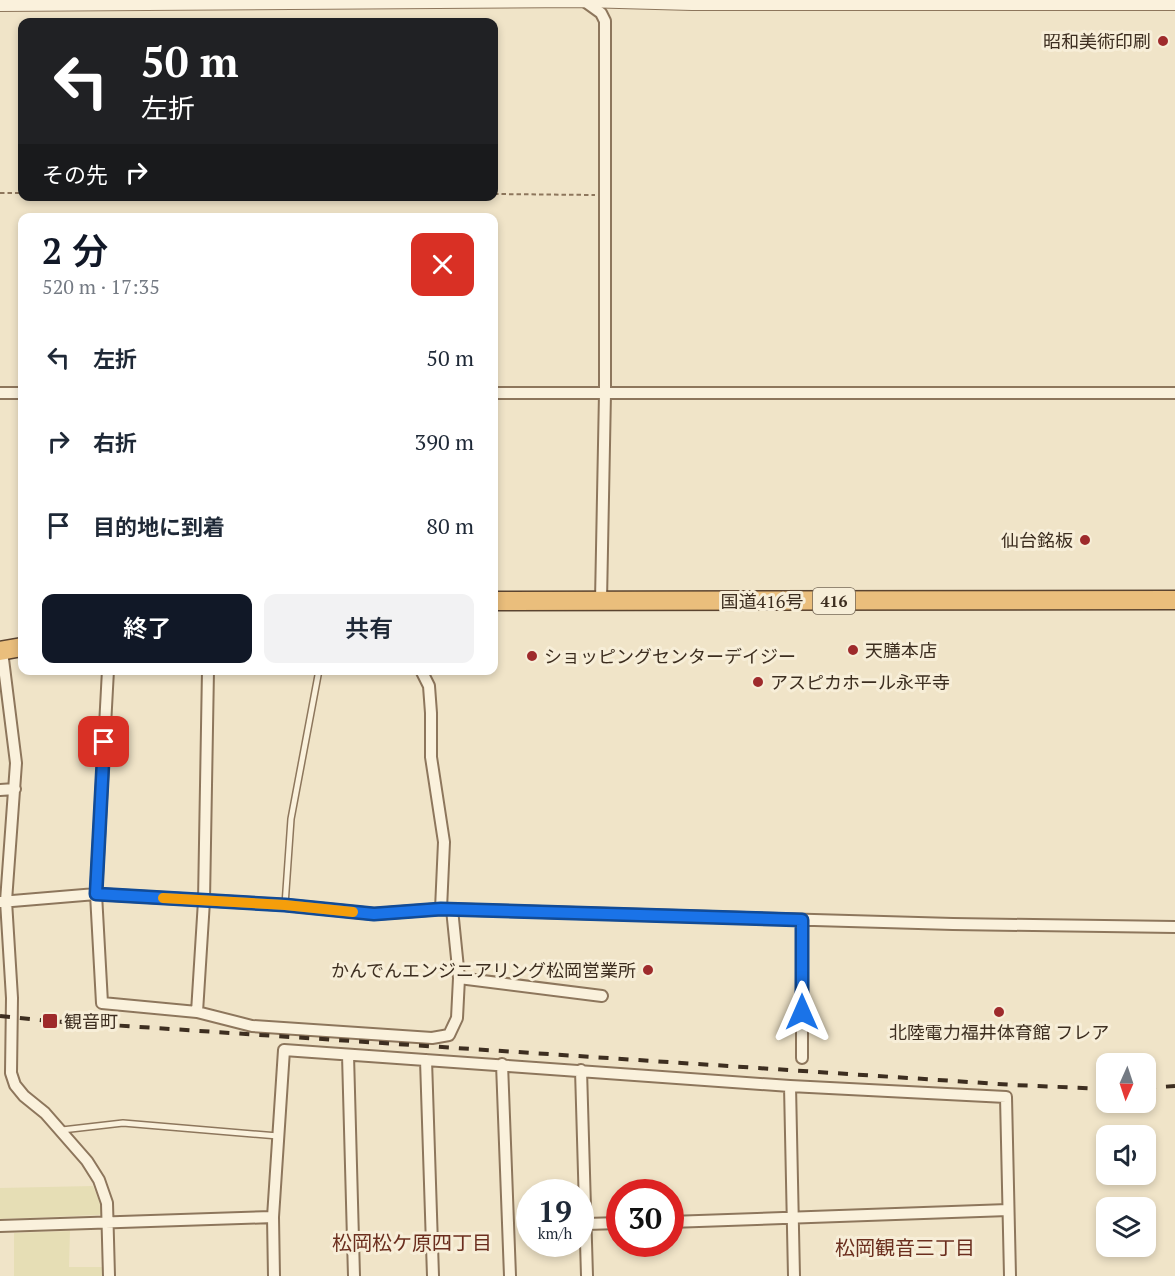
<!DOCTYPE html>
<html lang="ja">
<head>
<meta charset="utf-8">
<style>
	body { margin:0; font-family:"PT Serif","Noto Sans JP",serif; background:#f2f2f3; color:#1f2937; height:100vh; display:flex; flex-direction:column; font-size:22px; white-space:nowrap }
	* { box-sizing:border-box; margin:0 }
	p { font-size:20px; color:#747a83 }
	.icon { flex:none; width:33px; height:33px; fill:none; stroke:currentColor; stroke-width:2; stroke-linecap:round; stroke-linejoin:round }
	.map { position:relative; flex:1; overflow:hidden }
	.drawer { position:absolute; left:18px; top:213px; width:480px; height:462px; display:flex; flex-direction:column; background:#fff; border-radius:12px; box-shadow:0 3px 9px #0003 }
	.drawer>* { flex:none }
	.hud { position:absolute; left:18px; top:18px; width:480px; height:183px; border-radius:12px; box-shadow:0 3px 9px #0003; background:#202124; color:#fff; overflow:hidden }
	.needle { width:39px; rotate:183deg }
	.fabs { position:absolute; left:1096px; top:1053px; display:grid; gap:12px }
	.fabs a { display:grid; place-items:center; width:60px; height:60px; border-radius:12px; background:#fff; box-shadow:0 3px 9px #0003; font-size:30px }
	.speed { position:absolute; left:516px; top:1179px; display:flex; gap:12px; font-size:30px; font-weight:700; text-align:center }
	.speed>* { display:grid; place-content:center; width:78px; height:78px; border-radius:50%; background:#fff; box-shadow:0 3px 9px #0003; line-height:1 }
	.speed small { font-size:15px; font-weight:400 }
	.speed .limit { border:9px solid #d22; background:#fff; color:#111 }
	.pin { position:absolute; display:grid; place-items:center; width:51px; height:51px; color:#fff; margin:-26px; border-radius:12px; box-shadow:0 3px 9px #0006 }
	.me { position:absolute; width:66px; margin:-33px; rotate:0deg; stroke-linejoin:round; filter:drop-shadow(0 0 4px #0008) }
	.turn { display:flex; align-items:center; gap:21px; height:126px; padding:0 24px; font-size:27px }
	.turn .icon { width:78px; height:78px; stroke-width:2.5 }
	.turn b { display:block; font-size:42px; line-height:51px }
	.then { display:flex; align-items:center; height:57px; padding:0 24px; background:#0003; gap:12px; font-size:22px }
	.round { display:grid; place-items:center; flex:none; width:63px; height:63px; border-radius:12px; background:#f2f2f3 }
	.head { display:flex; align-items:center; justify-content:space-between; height:102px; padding:0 24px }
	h1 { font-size:36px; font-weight:600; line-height:45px; color:#111827 }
	.primary-button { display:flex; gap:12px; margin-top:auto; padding:12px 24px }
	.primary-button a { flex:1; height:69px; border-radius:12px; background:#111827; color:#fff; font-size:24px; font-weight:600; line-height:69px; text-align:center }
	.primary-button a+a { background:#f2f2f3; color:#1f2937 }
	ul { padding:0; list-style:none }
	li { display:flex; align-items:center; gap:18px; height:84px; padding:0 24px }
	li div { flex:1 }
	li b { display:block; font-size:22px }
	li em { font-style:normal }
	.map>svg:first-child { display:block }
	.farmland { fill:#e6deb5 }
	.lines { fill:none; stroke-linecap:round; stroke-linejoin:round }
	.service-casing { stroke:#8d765c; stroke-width:8 }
	.minor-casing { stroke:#8d765c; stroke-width:14 }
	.tertiary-casing { stroke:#8d765c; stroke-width:16 }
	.trunk-casing { stroke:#5b4430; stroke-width:21 }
	.path { stroke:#8d765c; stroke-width:2; stroke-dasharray:4.5 3; stroke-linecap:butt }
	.service { stroke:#faf1dc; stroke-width:5 }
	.minor { stroke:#faf1dc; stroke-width:10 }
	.tertiary { stroke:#faf1dc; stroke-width:14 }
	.trunk { stroke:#eabe7c; stroke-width:18 }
	.rail { stroke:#3d2e20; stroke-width:4; stroke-dasharray:10 10; stroke-linecap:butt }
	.route-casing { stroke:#114b97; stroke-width:15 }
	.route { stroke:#1a73e8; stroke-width:10 }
	.slow { stroke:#f59e0b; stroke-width:10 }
	.poi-dot { fill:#9e2a2b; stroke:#f7eed8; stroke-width:2 }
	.labels { text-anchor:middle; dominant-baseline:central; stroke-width:6; stroke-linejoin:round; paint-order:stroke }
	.shield { fill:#f7eed8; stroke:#756857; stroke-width:1.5 }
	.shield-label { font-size:16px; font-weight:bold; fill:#3d2e20 }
	.poi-label { font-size:18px; fill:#3d2e20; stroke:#f7eed8; text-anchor:start }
	.street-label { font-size:18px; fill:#3d2e20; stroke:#f7eed8 }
	.neighbourhood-label { font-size:20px; fill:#6b2e1e; stroke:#f7eed8 }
</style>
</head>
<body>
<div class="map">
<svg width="1175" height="1276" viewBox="0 0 1175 1276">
	<rect width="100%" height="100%" fill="#f0e4c8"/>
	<path class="farmland" d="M93,1186L101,1206L102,1214L98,1215L0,1219V1188Z
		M70,1231L69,1267H102V1270L105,1271V1276H14V1233Z"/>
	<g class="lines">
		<defs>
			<path id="service" d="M285,905L291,819L319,670
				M62,1130L123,1123L278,1136"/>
			<path id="minor" d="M583,0L601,13L605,21V393L601,601
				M0,393H22
				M494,393H1175
				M2,651L16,763L6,901L12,998L11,1073L15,1085L24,1096L45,1113L87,1161L99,1180L107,1203L109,1276
				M108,670L96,894L102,1003L197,1012L252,1026L432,1038L449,1035L457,1018L459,978L452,909
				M421,670L429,686L431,713V757L444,842L441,909
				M0,790L15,789
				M0,902L96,894L285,905L374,914L441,909L953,924L1175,927
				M802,920V1058
				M459,978L602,996
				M197,1012L204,901L208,670
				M348,1055L354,1276
				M426,1060L433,1276
				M502,1064L510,1276
				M581,1070L587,1276
				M790,1086L794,1276
				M670,1222L1008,1210
				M586,1224L620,1223
				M0,1226L273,1217
				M274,1276L273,1217L284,1050L790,1086L1006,1097L1010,1276"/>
			<path id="tertiary" d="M0,4L583,0L692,3H1175"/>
			<path id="trunk" d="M494,601L1175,600
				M0,651L22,647"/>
		</defs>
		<use href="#service" class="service-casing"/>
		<use href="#minor" class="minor-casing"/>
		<use href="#tertiary" class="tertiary-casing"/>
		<use href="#trunk" class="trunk-casing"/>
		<path class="path" d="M0,193H22
			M494,194L595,195"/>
		<use href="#service" class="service"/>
		<use href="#minor" class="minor"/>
		<use href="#tertiary" class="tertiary"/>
		<use href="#trunk" class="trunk"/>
		<path class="rail" d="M0,1016L50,1021L1014,1085L1107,1089
			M1146,1088L1175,1086"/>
	</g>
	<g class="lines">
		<defs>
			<path id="route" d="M104,742L96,894L285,905L374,914L441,909L802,920V1012"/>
		</defs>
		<use href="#route" class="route-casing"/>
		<use href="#route" class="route"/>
		<path class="slow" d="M163,898L285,905L353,912"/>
	</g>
	<g class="poi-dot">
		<circle cx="1163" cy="41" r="6"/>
		<circle cx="1085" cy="540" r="6"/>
		<circle cx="853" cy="650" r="6"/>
		<circle cx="532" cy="656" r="6"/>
		<circle cx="758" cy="682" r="6"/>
		<circle cx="648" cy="970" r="6"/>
		<circle cx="999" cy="1012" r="6"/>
		<rect x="42" y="1013" width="16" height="16" rx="3"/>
	</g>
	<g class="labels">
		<rect class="shield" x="813" y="588" width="42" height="26" rx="4.5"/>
		<g class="shield-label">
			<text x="834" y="601">416</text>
		</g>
		<g class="poi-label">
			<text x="1151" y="41" text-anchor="end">昭和美術印刷</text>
			<text x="1073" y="540" text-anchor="end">仙台銘板</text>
			<text x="865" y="650">天膳本店</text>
			<text x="544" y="656">ショッピングセンターデイジー</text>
			<text x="770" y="682">アスピカホール永平寺</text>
			<text x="636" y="970" text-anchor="end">かんでんエンジニアリング松岡営業所</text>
			<text x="64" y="1021">観音町</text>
			<text x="999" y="1032" text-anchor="middle">北陸電力福井体育館 フレア</text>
		</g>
		<g class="street-label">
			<text x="762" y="601">国道416号</text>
		</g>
		<g class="neighbourhood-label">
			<text x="412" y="1242">松岡松ケ原四丁目</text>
			<text x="905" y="1247">松岡観音三丁目</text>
		</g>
	</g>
</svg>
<div class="fabs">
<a><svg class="needle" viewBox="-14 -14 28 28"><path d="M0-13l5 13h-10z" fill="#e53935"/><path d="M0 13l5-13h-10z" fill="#747a83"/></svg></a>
<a><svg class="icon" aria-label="sound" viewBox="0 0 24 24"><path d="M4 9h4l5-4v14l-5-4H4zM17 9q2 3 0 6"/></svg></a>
<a><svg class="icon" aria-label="layers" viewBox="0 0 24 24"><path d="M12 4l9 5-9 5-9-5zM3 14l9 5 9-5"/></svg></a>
</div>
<div class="speed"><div>19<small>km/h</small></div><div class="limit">30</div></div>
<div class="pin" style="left:104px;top:742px;background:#d93025"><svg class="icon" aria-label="arrive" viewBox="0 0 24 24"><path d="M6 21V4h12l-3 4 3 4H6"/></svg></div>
<svg class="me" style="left:802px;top:1012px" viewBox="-20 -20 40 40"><path d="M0-17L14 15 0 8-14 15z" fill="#1a73e8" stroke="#fff" stroke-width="4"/></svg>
<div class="hud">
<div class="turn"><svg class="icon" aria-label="left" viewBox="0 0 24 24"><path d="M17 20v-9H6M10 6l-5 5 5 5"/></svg><div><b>50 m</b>左折</div></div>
<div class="then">その先<svg class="icon" aria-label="right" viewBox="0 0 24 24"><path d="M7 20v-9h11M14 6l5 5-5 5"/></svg></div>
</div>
<section class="drawer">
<div class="head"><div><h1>2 分</h1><p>520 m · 17:35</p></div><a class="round" style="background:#d93025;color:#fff"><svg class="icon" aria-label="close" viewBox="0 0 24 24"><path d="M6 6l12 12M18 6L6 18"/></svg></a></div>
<ul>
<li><svg class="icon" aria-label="left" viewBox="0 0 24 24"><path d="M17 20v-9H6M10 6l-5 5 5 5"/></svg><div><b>左折</b></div><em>50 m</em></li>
<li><svg class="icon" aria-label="right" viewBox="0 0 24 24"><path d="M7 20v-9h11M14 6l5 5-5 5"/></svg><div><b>右折</b></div><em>390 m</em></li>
<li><svg class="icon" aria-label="arrive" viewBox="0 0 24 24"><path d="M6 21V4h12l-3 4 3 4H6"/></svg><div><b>目的地に到着</b></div><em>80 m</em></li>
</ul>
<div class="primary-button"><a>終了</a><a>共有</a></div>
</section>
</div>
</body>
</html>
